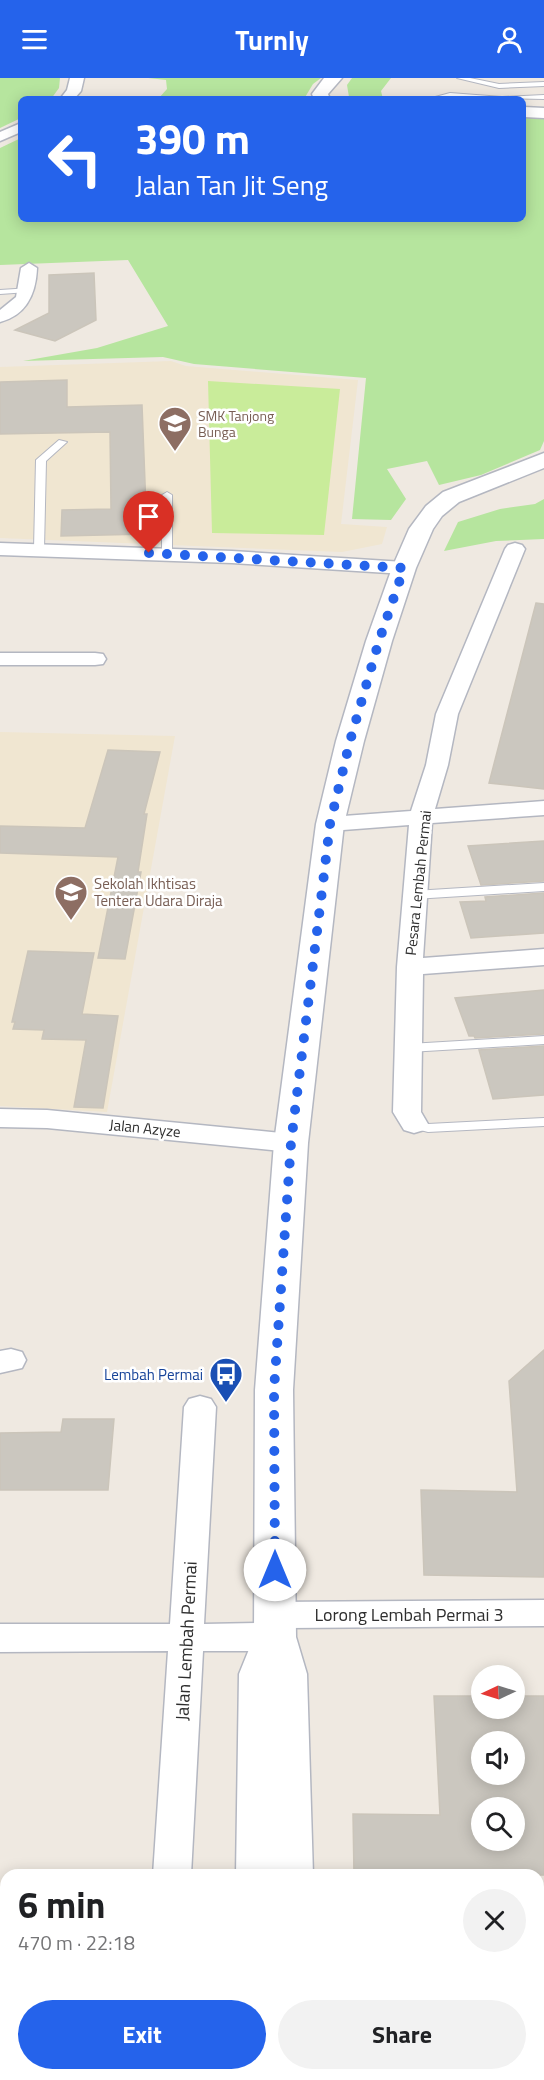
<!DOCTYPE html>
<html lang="en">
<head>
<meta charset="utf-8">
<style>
	body { margin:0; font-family:"Titillium Web",sans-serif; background:#f2f2f2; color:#202124; height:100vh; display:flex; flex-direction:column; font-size:22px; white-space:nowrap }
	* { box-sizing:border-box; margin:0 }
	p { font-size:20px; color:#757577 }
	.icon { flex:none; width:33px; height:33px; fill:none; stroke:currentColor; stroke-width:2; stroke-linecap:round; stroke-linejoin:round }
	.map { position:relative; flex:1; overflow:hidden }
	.side { position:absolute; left:0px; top:1791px; width:544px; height:212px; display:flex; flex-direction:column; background:#fff; border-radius:18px 18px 0 0; box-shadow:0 3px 15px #0003 }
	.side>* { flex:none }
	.hud { position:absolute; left:18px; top:18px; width:508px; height:126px; border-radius:9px; box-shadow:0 3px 15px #0003; background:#2563eb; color:#fff; overflow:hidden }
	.needle { width:39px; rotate:266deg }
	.tools { position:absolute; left:471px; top:1587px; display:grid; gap:12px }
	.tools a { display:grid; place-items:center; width:54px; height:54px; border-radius:50%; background:#fff; box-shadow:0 3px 15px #0003; font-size:30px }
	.pin { position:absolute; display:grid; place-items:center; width:51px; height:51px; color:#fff; margin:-62px -26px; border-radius:50% 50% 50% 0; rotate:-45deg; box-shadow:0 0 6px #0007 }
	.pin .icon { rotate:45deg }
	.me { position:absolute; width:66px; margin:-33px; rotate:0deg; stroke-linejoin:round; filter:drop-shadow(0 0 4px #0008) }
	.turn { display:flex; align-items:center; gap:21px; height:126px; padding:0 18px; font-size:27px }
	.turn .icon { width:78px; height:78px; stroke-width:2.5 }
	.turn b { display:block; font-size:42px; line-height:51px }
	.round { display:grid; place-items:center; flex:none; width:63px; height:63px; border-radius:32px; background:#f2f2f2 }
	.head { display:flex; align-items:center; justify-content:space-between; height:102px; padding:0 18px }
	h1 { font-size:36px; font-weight:700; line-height:45px }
	.primary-button { display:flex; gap:12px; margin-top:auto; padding:12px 18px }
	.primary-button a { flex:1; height:69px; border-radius:36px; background:#2563eb; color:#fff; font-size:24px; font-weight:700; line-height:69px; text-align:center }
	.primary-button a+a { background:#f2f2f2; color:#202124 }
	header { display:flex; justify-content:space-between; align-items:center; height:78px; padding:0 18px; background:#2563eb; color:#fff; font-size:27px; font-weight:700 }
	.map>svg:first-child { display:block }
	.education { fill:#f0e6d1 }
	.green { fill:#b6e59e }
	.pitch { fill:#c9ec9a }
	.building { fill:#cbc7bf; stroke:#cbc5ba; stroke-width:1.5; fill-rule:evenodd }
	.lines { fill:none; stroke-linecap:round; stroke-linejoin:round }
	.service-casing { stroke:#b4b7c1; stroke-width:2 }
	.minor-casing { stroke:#b4b7c1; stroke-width:3 }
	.secondary-casing { stroke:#b4b7c1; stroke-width:3 }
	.service { fill:#fff; fill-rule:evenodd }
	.minor { fill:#fff; fill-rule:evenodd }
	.secondary { fill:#fff; fill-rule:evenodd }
	.route { stroke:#2563eb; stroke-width:10; stroke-dasharray:0 18 }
	.labels { text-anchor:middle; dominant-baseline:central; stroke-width:5; stroke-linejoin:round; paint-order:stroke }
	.far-education-label { font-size:14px; fill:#785e54; stroke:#fff; text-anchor:start }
	.education-label { font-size:15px; fill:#785e54; stroke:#fff; text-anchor:start }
	.street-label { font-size:15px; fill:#2e2e2e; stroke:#fff }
	.transit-label { font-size:15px; fill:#164399; stroke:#fff; text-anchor:end }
	.near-street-label { font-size:18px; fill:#2e2e2e; stroke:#fff }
</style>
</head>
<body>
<header><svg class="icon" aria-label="menu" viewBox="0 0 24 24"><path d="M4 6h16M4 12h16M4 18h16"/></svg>Turnly<svg class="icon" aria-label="person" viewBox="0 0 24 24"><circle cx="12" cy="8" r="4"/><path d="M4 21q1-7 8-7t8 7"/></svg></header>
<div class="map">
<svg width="544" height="2002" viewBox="0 0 544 2002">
	<rect width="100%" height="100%" fill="#efe9e1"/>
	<path class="education" d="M171,283L186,288L358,302L341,446L387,449L382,466L342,474L0,460V289Z
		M0,654L175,658L107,1034L0,1028Z"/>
	<path class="green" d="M0,0H60L59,10L51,21H21V40L0,50Z
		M148,0H321L313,6L304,21H158L167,11L166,2Z
		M352,0H391L381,13L383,21H355L349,19L347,7Z
		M524,39L544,41V363L540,372L481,397L439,407L427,383L387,391L406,421L391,442L352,441L366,300L194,286L163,279L23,283L97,270L168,248L128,182L0,187V70L21,60V141H524Z
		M544,421V461L496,463L444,473L458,444L500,431L535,426Z"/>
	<path class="pitch" d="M208,303L340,311L324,457L212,455Z"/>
	<path class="building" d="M94,195L96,242L55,263L15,252L49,235V197Z
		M67,302V329L142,327L147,456L61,458L62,432L111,431L110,354L0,356V304Z
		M536,525L544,526V711L489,705Z
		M108,672L160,674L144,736H147L138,794H141L125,881L98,880L118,779L0,775V748L85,750Z
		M544,763V803L481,807L468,768Z
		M544,815V855L471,860L460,824L486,823L485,819Z
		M28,873L94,875L82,936L118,938L103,1030L74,1029L86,962L42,961L44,952L13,951L15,944H12Z
		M544,912V956L475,960L474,958H469L455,920Z
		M544,968V1017L493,1021L479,972Z
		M544,1272V1499L424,1497L421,1412L517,1414L509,1303Z
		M63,1341H114L108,1412H0V1355L61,1354Z
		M434,1618H482V1630H514V1618H544V1797H354L353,1736L440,1737ZM482,1664H514V1696H482ZM482,1730H514V1762H482Z"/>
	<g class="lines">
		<defs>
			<path id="service" d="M457,0H470L499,6L544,4V8L499,10Z
				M450,15L502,19L544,17V21L450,19L428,21Z
				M31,210L32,212L28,214L0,216V212Z
				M59,362L67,364L46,383L44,471L39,474L34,471L36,382Z
				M167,414L172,417V476L167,479L162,476V417Z
				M544,805V813L414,821L408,817L414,813Z
				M544,958V966L409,974L402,970L409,966Z
				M544,1040V1048L428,1054L409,1049L407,1046L414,1042L428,1046Z"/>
			<path id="minor" d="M70,0H84L81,13L74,21H60L67,12Z
				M21,45V54L0,63V54Z
				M29,185L37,190C36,215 27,237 0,244V232L16,219L21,190Z
				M0,465L232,473L404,484L411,486L414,490L411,494L404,496L232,485L0,477Z
				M515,465L522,467L525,471L458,636L448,687L435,731L544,723V737L432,745L423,880L544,871V887L423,896L421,1034L428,1046L424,1052L414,1055L404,1052L393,1034L397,889L409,747L330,753L322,751L318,746L322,741L330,739L411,733L426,687L436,636L505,471L508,467Z
				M0,575H95L103,576L106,581L103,586L95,587H0Z
				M0,1031L47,1032L291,1056L301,1059L305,1065L301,1071L291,1074L47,1050L0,1049Z
				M11,1271L22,1274L26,1282L22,1290L0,1295V1273Z
				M200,1318L211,1321L216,1329L204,1546L262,1545L258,1537L263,1528L275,1524L544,1522V1548L288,1550L292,1559L287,1569L275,1573H203L191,1797H153L168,1573L0,1574V1546H170L184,1329L189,1321Z
				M141,1996H181L180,2002H140Z"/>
			<path id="secondary" d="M324,0H342L328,16L330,21H314L312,16Z
				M524,29L544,30V40L524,39Z
				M544,375V390L459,424L442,438L433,451L416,490L392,563L364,663L344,746L308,1065L293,1312L296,1559L307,1596L313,1797H236L239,1596L254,1559L255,1312L274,1065L316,746L336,663L366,563L392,490L409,451L426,428L443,414Z
				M233,1996H319V2002H233Z"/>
		</defs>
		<use href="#service" class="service-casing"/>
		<use href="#minor" class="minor-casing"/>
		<use href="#secondary" class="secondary-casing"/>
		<use href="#service" class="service"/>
		<use href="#minor" class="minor"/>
		<use href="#secondary" class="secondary"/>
	</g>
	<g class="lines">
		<path class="route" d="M149,475L404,490L379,563L350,663L330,746L322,813L291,1065L274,1312L275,1492"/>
	</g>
	<defs>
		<symbol id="school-pin" viewBox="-11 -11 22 30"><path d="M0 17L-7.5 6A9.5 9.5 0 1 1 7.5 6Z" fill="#8d6e63" stroke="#fff"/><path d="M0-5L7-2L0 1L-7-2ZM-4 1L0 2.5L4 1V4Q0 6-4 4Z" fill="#fff"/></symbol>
		<symbol id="bus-pin" viewBox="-11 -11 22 30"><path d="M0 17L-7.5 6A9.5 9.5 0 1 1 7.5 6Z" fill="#1a4fb4" stroke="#fff"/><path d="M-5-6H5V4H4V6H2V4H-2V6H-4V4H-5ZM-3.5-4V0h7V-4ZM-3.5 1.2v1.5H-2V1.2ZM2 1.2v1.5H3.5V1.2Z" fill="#fff"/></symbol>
	</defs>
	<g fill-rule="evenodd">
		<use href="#school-pin" x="156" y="326" width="38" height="52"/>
		<use href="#school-pin" x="52" y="795" width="38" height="52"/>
		<use href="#bus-pin" x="207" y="1277" width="38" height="52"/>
	</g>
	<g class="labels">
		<g class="far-education-label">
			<text x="198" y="337">SMK Tanjong<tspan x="198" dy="16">Bunga</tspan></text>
		</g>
		<g class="education-label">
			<text x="94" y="805">Sekolah Ikhtisas<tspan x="94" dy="17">Tentera Udara Diraja</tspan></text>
		</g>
		<g class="street-label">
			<text transform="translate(418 805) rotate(-84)">Pesara Lembah Permai</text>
			<text transform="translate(145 1050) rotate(6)">Jalan Azyze</text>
		</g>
		<g class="transit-label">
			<text x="203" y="1296">Lembah Permai</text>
		</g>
		<g class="near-street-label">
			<text x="409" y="1536">Lorong Lembah Permai 3</text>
			<text transform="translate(186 1563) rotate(-87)">Jalan Lembah Permai</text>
		</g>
	</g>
</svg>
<div class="tools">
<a><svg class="needle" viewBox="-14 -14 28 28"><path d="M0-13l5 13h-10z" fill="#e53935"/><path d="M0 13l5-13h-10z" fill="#757577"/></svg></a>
<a><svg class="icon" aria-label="sound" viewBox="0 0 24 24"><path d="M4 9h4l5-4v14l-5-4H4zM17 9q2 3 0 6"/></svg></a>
<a><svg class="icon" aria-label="search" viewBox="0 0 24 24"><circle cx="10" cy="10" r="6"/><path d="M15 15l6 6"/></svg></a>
</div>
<div class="pin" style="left:149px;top:475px;background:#d93025"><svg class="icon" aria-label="arrive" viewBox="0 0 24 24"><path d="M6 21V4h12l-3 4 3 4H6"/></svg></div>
<svg class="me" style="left:275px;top:1492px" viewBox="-20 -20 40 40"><circle r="19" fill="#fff"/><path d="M0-13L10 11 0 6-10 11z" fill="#2563eb"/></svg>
<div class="hud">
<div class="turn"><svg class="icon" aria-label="left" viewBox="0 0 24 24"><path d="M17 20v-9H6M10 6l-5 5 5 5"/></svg><div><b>390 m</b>Jalan Tan Jit Seng</div></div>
</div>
<section class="side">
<div class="head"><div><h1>6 min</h1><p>470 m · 22:18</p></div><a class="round"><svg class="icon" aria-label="close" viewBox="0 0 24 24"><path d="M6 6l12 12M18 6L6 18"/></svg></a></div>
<div class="primary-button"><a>Exit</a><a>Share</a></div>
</section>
</div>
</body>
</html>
